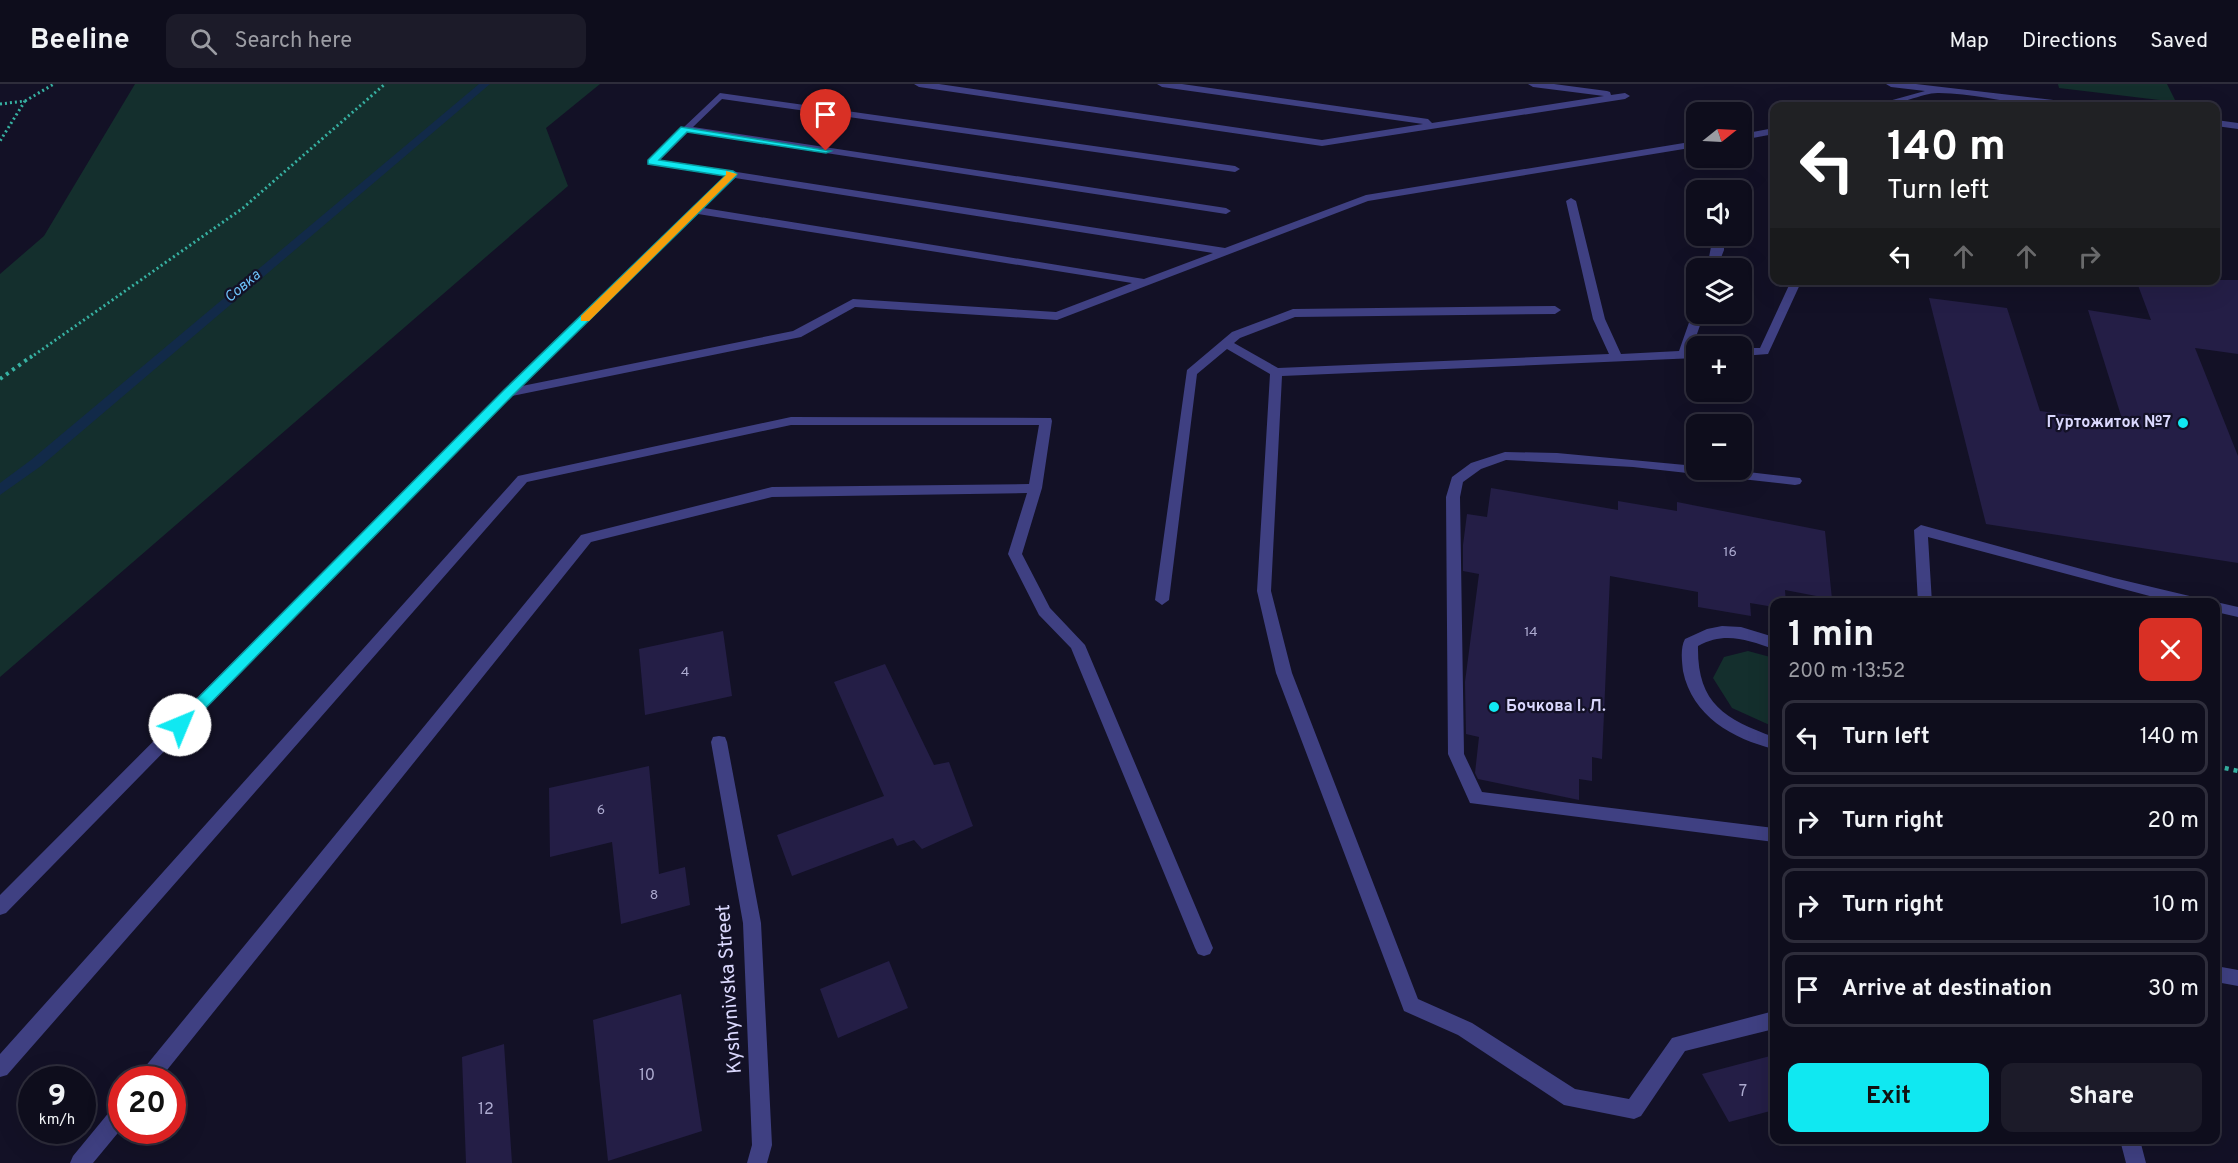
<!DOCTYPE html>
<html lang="en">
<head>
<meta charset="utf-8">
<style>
	body { margin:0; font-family:Overpass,sans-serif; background:#1c1b29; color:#f1f3f6; height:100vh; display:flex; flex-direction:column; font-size:22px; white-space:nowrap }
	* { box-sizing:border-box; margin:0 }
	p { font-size:20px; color:#9b9ca3 }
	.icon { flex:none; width:33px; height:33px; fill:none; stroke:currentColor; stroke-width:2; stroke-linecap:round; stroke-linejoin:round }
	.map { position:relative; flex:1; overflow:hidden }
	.side { position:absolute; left:1770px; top:514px; width:450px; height:546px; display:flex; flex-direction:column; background:#0e0d1c; border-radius:12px; box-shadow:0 6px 24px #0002,0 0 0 2px #2e2d3b }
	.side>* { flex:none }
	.banner { position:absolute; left:1770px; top:18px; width:450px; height:183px; border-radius:12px; box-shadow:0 6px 24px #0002,0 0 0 2px #2e2d3b; background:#202124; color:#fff; overflow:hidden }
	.needle { width:39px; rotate:72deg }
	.tools { position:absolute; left:1686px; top:18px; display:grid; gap:12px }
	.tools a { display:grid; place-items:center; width:66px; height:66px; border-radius:12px; background:#0e0d1c; box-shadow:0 6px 24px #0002,0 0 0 2px #2e2d3b; font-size:30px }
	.speed { position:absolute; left:18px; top:982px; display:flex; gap:12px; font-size:30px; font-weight:700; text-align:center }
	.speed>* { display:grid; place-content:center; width:78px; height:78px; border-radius:50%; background:#0e0d1c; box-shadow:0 6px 24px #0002,0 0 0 2px #2e2d3b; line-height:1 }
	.speed small { font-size:15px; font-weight:400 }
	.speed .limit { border:9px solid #d22; background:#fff; color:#111 }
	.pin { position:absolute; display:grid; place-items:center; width:51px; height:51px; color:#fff; margin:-62px -26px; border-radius:50% 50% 50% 0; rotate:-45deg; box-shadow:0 0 6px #0007 }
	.pin .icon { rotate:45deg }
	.me { position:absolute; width:66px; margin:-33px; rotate:45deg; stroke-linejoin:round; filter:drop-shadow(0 0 4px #0008) }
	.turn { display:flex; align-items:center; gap:21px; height:126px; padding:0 18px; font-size:27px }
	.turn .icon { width:78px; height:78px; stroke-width:2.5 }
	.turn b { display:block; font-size:42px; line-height:51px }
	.lanes { display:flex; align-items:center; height:57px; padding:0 18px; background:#0003; justify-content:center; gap:30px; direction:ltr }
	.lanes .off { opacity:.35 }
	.round { display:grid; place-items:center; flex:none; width:63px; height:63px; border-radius:12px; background:#1c1b29 }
	.head { display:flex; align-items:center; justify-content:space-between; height:102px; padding:0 18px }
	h1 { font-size:36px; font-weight:700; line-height:45px }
	.button { display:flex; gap:12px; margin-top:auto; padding:12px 18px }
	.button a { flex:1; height:69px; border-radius:12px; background:#10e8f1; color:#111; font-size:24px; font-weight:700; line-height:69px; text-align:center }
	.button a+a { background:#1c1b29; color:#f1f3f6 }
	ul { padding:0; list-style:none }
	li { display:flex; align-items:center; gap:18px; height:75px; margin:0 12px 9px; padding:0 6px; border:3px solid #2e2d3b; border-radius:12px }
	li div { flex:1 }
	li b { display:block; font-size:22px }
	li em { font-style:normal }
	header { display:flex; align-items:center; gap:36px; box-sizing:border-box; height:84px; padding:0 30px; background:#0e0d1c; border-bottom:2px solid #2e2d3b }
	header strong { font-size:28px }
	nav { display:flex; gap:33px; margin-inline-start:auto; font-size:21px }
	.search { width:420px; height:54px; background:#1c1b29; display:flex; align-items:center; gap:15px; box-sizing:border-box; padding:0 21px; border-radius:12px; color:#9b9ca3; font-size:22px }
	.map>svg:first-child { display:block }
	.green { fill:#142f2d }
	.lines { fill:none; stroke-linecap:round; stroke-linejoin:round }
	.stream { fill:#122a49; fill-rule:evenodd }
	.building { fill:#241e46 }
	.path-far2 { stroke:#37b1a2; stroke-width:3; stroke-dasharray:2 3; stroke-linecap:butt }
	.path-far1 { stroke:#37b1a2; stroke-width:4; stroke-dasharray:3 4.5; stroke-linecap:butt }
	.path { stroke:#37b1a2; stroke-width:4.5; stroke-dasharray:4 5; stroke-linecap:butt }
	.service { fill:#3f4082; fill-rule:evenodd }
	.minor { fill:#3f4082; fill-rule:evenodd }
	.route { fill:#10e8f1; stroke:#0a979d; stroke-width:1.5 }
	.slow { fill:#f59e0b }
	.poi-dot { fill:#10e8f1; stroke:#131126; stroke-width:2 }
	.labels { text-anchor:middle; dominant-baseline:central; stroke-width:4.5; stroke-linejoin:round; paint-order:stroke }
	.number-label { font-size:14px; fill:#acaacf }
	.far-water-label { font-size:15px; font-style:italic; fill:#6cbff6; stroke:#131126 }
	.poi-label { font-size:16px; font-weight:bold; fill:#dad8fd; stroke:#131126; text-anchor:end }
	.near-number-label { font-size:16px; fill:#acaacf }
	.near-street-label { font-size:20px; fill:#dad8fd; stroke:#131126 }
</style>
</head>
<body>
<header>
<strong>Beeline</strong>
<div class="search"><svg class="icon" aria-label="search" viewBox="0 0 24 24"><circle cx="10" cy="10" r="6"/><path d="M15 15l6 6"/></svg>Search here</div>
<nav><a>Map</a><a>Directions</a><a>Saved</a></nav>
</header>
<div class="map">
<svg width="2238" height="1079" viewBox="0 0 2238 1079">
	<rect width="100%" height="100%" fill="#131126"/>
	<path class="green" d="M135,0H600L546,44L568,102L0,593V190L44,152Z
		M2058,0H2167L2176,18L2059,4Z
		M1748,567L1774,574V643L1732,624L1713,594L1724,573Z"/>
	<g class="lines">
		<path class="stream" d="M479,0H490L41,382L0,411V399L31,376Z"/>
	</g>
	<path class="building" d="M2136,196H2238V270L2195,264L2238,372V479L1986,440L1929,214L2007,224L2040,327L2123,338L2088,226L2151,236Z
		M1491,404L1618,426V417L1677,427V418L1825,447L1832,515L1785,506L1786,519H1774V523L1750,519L1751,532L1698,523V508L1610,492L1602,675L1592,673V697L1579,695V716L1478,695L1475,689L1479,653L1466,650L1465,598L1479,490L1463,487V461L1467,430L1487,433Z
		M723,547L732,612L645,631L639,565Z
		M885,580L934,681L949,678L973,742L922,765L914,756L897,762L893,754L792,792L777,751L884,712L834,598Z
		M649,682L659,790L685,783L690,821L621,840L612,758L550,773L549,704Z
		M889,877L908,924L838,954L820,905Z
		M681,910L702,1047L608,1077L593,936Z
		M504,960L512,1079H466L462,973Z
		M1774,971V1026L1729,1038L1702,990Z"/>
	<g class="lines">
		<path class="path-far2" d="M25,17L54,0
			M0,20L25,17L0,57
			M30,274L243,124L385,0"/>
		<path class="path-far1" d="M0,295L32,272"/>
		<path class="path" d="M2216,682L2238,687"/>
		<path class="service" d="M914,0H939L1322,56L1423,40L1162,3L1157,0H1182L1428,35L1432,39L1604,12L1533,3L1528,0H1554L1607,7L1610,8L1611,11L1625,9L1630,12L1625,15L1322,62L919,3Z
			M1886,0H1916L2079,19L2084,22C2036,27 1987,10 1939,9C1924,8 1899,22 1876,22L1878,20L1925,7L1891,3Z
			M720,9L1235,82L1240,85L1235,88L722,15L693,43L1226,124L1231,127L1226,130L688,48L660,76L1225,164L1366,111L1696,57V63L1368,117L1057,236L855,223L801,253L512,312L6,829L0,831V811L504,306L725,92L652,81L647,78ZM735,94L1213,169L1144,195L704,124ZM698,130L1132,199L1056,228L853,215L793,247L522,302Z
			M2216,36L2238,39V45L2216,42Z
			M1774,44V50L1742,56V50Z
			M1571,114L1576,117L1605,235L1621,270L1679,267L1692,230L1696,227V230H1704L1691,267L1696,266V274L1282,292L1271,507L1292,589L1418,915L1472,939L1575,1005L1629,1015L1672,954L1774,927V945L1685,967L1641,1032L1634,1035L1564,1021L1458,951L1404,927L1276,589L1257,507L1270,290L1227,265L1197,290L1169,516L1162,521L1155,516L1187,286L1232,248L1293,225L1555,222L1561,226L1555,230L1295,233L1240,254L1234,259L1278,284L1609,270L1593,235L1566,117Z
			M1713,152H1724V166L1717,184H1707Z
			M1802,196L1768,270L1742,272V264H1760L1791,197Z
			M791,333L1051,334L1052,337L1042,404L1022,470L1050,524L1085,561L1213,864L1210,870L1204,872L1198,870L1195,864L1071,564L1039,531L1008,470L1027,409L772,413L591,458L159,996H137L140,989L581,451L772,403L1029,400L1039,341H791L527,398L7,991L0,993V970L518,392Z
			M1505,368L1557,369L1696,382V386H1731L1800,394L1802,397L1800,400L1795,401L1633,383L1506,376L1481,385L1463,398L1460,413L1464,670L1482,708L1774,744V758L1470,719L1448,670L1446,413L1452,393L1471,379Z
			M1921,441L2114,494L2198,514L2205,519H2176L1928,453L1932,519H1918L1914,446Z
			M2216,518L2238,523V533L2216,528V519H2211Z
			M1722,542L1741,543L1774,553V565C1747,556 1725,547 1698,562C1697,619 1724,635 1774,653V665C1733,655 1692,632 1683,587C1682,578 1680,564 1685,555L1707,545Z
			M2216,882L2238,886V902L2216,898Z
			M122,1019V1044L93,1079H70L73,1072L115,1021Z
			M2120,1056H2140L2146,1079H2126Z"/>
		<path class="minor" d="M719,652L725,653L727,658L761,839L772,1061L767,1079H747L752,1061L743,839L711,658L713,653Z"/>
	</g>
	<path class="route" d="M681,43L831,67L826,69L687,48L659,76L733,87L737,90L736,92L512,312L185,645H175L173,641L175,637L504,306L725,92L648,80V76Z"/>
	<path class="slow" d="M726,87L737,90L589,237H581V232L726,91Z"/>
	<g class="poi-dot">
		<circle cx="2183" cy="339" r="6"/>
		<circle cx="1494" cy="623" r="6"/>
	</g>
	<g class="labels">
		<g class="number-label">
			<text x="1730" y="468">16</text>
			<text x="1531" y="548">14</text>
			<text x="685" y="588">4</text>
			<text x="601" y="726">6</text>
			<text x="654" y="811">8</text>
		</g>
		<g class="far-water-label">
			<text transform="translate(243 203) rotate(-40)">Совка</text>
		</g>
		<g class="poi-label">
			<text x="2171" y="339">Гуртожиток №7</text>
			<text x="1506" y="623" text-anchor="start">Бочкова І. Л.</text>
		</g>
		<g class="near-number-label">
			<text x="647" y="992">10</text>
			<text x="1743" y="1008">7</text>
			<text x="486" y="1026">12</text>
		</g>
		<g class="near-street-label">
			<text transform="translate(730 905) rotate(-94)">Kyshynivska Street</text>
		</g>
	</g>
</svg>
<div class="tools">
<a><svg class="needle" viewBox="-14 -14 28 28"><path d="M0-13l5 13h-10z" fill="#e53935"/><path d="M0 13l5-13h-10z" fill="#9b9ca3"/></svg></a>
<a><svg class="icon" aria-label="sound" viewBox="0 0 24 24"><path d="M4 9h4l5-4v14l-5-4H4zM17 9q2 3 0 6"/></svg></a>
<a><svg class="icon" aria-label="layers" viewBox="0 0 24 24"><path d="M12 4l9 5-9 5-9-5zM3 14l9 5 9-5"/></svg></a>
<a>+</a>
<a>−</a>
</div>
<div class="speed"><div>9<small>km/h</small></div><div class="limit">20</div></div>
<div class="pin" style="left:826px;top:67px;background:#d93025"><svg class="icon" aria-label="arrive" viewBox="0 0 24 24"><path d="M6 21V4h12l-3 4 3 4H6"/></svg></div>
<svg class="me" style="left:180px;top:641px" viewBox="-20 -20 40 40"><circle r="19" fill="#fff"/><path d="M0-13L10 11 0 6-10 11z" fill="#10e8f1"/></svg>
<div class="banner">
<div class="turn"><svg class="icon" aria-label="left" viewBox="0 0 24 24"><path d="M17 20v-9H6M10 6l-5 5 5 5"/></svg><div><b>140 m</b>Turn left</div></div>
<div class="lanes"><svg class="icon" aria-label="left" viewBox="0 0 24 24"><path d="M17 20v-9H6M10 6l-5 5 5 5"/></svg><svg class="icon off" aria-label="ahead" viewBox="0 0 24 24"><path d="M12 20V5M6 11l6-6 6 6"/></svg><svg class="icon off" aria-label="ahead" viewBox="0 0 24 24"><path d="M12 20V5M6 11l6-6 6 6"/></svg><svg class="icon off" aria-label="right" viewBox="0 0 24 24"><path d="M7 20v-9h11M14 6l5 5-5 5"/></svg></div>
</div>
<section class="side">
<div class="head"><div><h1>1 min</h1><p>200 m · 13:52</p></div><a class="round" style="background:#d93025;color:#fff"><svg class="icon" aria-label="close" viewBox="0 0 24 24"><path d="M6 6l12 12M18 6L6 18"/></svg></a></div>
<ul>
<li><svg class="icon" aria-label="left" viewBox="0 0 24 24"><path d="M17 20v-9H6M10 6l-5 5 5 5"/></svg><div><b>Turn left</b></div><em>140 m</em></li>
<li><svg class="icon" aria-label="right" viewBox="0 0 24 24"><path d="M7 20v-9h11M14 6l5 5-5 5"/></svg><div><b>Turn right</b></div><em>20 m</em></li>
<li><svg class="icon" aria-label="right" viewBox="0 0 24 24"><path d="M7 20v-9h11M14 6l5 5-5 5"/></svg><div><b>Turn right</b></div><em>10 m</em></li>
<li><svg class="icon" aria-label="arrive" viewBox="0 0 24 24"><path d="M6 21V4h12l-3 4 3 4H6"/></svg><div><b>Arrive at destination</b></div><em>30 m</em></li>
</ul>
<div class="button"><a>Exit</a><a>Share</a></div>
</section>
</div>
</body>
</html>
